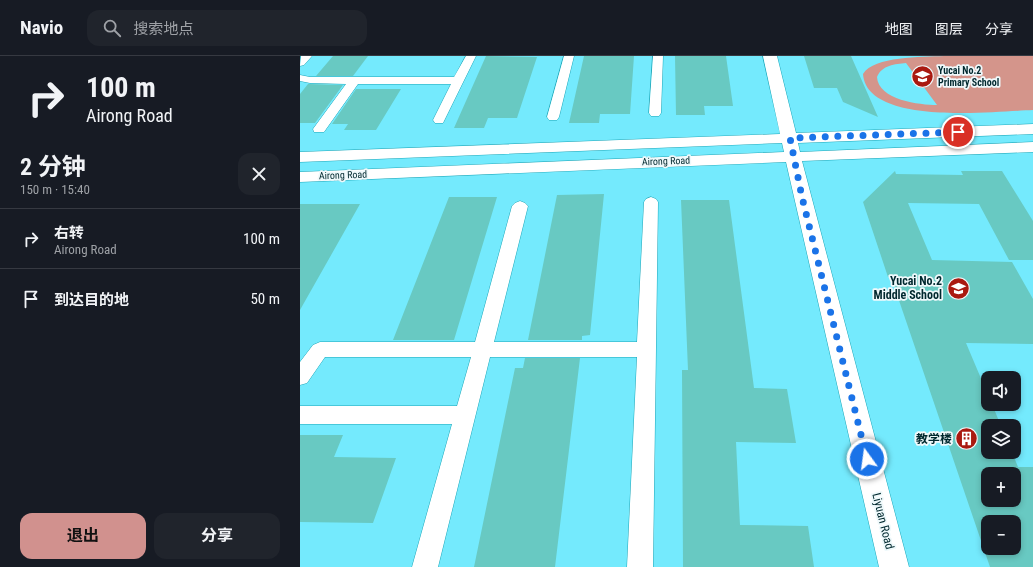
<!DOCTYPE html>
<html lang="zh">
<head>
<meta charset="utf-8">
<style>
	body { margin:0; font-family:"Roboto Condensed","Noto Sans SC",sans-serif; background:#20242c; color:#f1f3f6; height:100vh; display:flex; flex-direction:column; font-size:15px; white-space:nowrap }
	* { box-sizing:border-box; margin:0 }
	p { font-size:13px; color:#9ea1a6 }
	.icon { flex:none; width:22px; height:22px; fill:none; stroke:currentColor; stroke-width:2; stroke-linecap:round; stroke-linejoin:round }
	.map { position:relative; flex:1; overflow:hidden }
	.panel { display:flex; flex-direction:column; background:#171b24; width:300px }
	.panel>* { flex:none }
	.banner { background:#171b24; color:#f1f3f6; overflow:hidden }
	.buttons { position:absolute; left:681px; top:315px; display:grid; gap:8px }
	.buttons a { display:grid; place-items:center; width:40px; height:40px; border-radius:8px; background:#171b24; box-shadow:0 2px 6px #0003; font-size:20px }
	.pin { position:absolute; display:grid; place-items:center; width:34px; height:34px; color:#fff; margin:-17px; border:2px solid #fff; border-radius:50%; box-shadow:0 1px 4px #0007 }
	.me { position:absolute; width:44px; margin:-22px; rotate:346deg; stroke-linejoin:round; filter:drop-shadow(0 0 3px #0008) }
	.turn { display:flex; align-items:center; gap:14px; height:84px; padding:0 20px; font-size:18px }
	.turn .icon { width:52px; height:52px; stroke-width:2.5 }
	.turn b { display:block; font-size:28px; line-height:34px }
	.round { display:grid; place-items:center; flex:none; width:42px; height:42px; border-radius:12px; background:#20242c }
	.headline { display:flex; align-items:center; justify-content:space-between; height:68px; padding:0 20px }
	h1 { font-size:24px; font-weight:700; line-height:30px }
	.primary-button { display:flex; gap:8px; margin-top:auto; padding:8px 20px }
	.primary-button a { flex:1; height:46px; border-radius:12px; background:#d1918e; color:#111; font-size:16px; font-weight:700; line-height:46px; text-align:center }
	.primary-button a+a { background:#20242c; color:#f1f3f6 }
	ul { padding:0; list-style:none }
	li { display:flex; align-items:center; gap:12px; height:60px; padding:0 20px; border-top:1px solid #363941 }
	li div { flex:1 }
	li b { display:block; font-size:15px }
	li em { font-style:normal }
	header { display:flex; align-items:center; gap:24px; box-sizing:border-box; height:56px; padding:0 20px; background:#171b24; border-bottom:1px solid #363941 }
	header strong { font-size:19px }
	nav { display:flex; gap:22px; margin-inline-start:auto; font-size:14px }
	.search { width:280px; height:36px; background:#20242c; display:flex; align-items:center; gap:10px; box-sizing:border-box; padding:0 14px; border-radius:12px; color:#9ea1a6; font-size:15px }
	main { display:flex; flex:1; min-height:0 }
	.map>svg:first-child { display:block }
	.green { fill:#d4958b; fill-rule:evenodd }
	.building { fill:#68c9c2; fill-rule:evenodd }
	.lines { fill:none; stroke-linecap:round; stroke-linejoin:round }
	.lane-casing { stroke:#1ca6b8; stroke-width:1 }
	.secondary-casing { stroke:#1ca6b8; stroke-width:1 }
	.lane { fill:#fff; fill-rule:evenodd }
	.secondary { fill:#fff; fill-rule:evenodd }
	.route { stroke:#1a73e8; stroke-width:7; stroke-dasharray:0 12.6 }
	.labels { text-anchor:middle; dominant-baseline:central; stroke-width:3.5; stroke-linejoin:round; paint-order:stroke }
	.far-poi-label { font-size:10px; font-weight:bold; fill:#00282e; stroke:#eff9fb; text-anchor:start }
	.far-street-label { font-size:10px; fill:#00282e; stroke:#eff9fb }
	.poi-label { font-size:12px; font-weight:bold; fill:#00282e; stroke:#eff9fb; text-anchor:end }
	.street-label { font-size:12px; fill:#00282e; stroke:#eff9fb }
</style>
</head>
<body>
<header>
<strong>Navio</strong>
<div class="search"><svg class="icon" aria-label="search" viewBox="0 0 24 24"><circle cx="10" cy="10" r="6"/><path d="M15 15l6 6"/></svg>搜索地点</div>
<nav><a>地图</a><a>图层</a><a>分享</a></nav>
</header>
<main>
<section class="panel">
<div class="banner">
<div class="turn"><svg class="icon" aria-label="right" viewBox="0 0 24 24"><path d="M7 20v-9h11M14 6l5 5-5 5"/></svg><div><b>100 m</b>Airong Road</div></div>
</div>
<div class="headline"><div><h1>2 分钟</h1><p>150 m · 15:40</p></div><a class="round"><svg class="icon" aria-label="close" viewBox="0 0 24 24"><path d="M6 6l12 12M18 6L6 18"/></svg></a></div>
<ul>
<li><svg class="icon" aria-label="right" viewBox="0 0 24 24"><path d="M7 20v-9h11M14 6l5 5-5 5"/></svg><div><b>右转</b><p>Airong Road</p></div><em>100 m</em></li>
<li><svg class="icon" aria-label="arrive" viewBox="0 0 24 24"><path d="M6 21V4h12l-3 4 3 4H6"/></svg><div><b>到达目的地</b></div><em>50 m</em></li>
</ul>
<div class="primary-button"><a>退出</a><a>分享</a></div>
</section>
<div class="map">
<svg width="733" height="511" viewBox="0 0 733 511">
	<rect width="100%" height="100%" fill="#74eafd"/>
	<path class="green" d="M644,0H733V54C698,55 567,71 563,18C574,0 622,1 644,0ZM606,7L637,49C620,49 578,44 577,21C582,9 595,8 606,7Z"/>
	<path class="building" d="M33,0H68L53,20H16Z
		M186,0L237,1L217,62H188L184,72H154Z
		M284,0H334L330,58H300L299,67H269Z
		M375,0H426L433,50H404L405,59H376Z
		M504,0H551L578,61L543,46L537,32H514Z
		M8,28L43,29L15,67H0V38Z
		M56,33H101L76,74H44L48,68H32Z
		M595,115L596,118L663,119L661,115H702L733,165V204H709L679,148L608,147L632,204L712,206L733,243V288L666,287L688,339V348H692L701,370H688V396H712L718,411H733V511H690L591,221H588L563,146ZM688,418H714V444H688ZM688,466H714V492H688Z
		M304,138L290,279L282,280V284H228L257,139Z
		M149,141H197L154,284H93Z
		M381,144H429L454,332L487,333L496,387L436,386L440,469L508,470L514,511H383L382,314H388Z
		M0,148H60L0,254Z
		M225,302H280L255,511H174L215,312H223Z
		M0,379H43L34,401L96,402L73,467L0,466Z"/>
	<g class="lines">
		<defs>
			<path id="lane" d="M1,0H12L4,9L0,10Z
				M166,0H176L143,67H135L133,64L151,28H58L24,76H14L13,73L46,28L10,27L0,25V19L10,21H154Z
				M264,0H274L259,61L257,64H249L247,61Z
				M353,0H363L361,57L359,60H351L349,57Z
				M351,141L356,143L358,146L353,511H327L337,301H190L138,511H112L152,368H0V350H157L171,301H25L7,327L0,329V306L13,289L20,286H175L212,150L215,147L220,145L225,147L228,150L194,286H337L344,146L346,143Z"/>
			<path id="secondary" d="M463,0H477L496,77L733,68V78L498,87L500,96L733,86V96L502,105L609,511H579L486,106L0,126V116L484,96L482,87L0,106V96L480,78Z"/>
		</defs>
		<use href="#lane" class="lane-casing"/>
		<use href="#secondary" class="secondary-casing"/>
		<use href="#lane" class="lane"/>
		<use href="#secondary" class="secondary"/>
	</g>
	<g class="lines">
		<path class="route" d="M567,403L502,141L490,82L658,76"/>
	</g>
	<defs>
		<symbol id="school-disc" viewBox="-11 -11 22 22"><circle r="9.5" fill="#aa1910" stroke="#eff9fb"/><path d="M0-5L7-2L0 1L-7-2ZM-4 1L0 2.5L4 1V4Q0 6-4 4Z" fill="#fff"/></symbol>
		<symbol id="building-disc" viewBox="-11 -11 22 22"><circle r="9.5" fill="#aa1910" stroke="#eff9fb"/><path d="M-4-6H4V6H1V3H-1V6H-4ZM-2.5-4.3h1.7v1.8h-1.7ZM.8-4.3h1.7v1.8H.8ZM-2.5-1h1.7V.8h-1.7ZM.8-1h1.7V.8H.8Z" fill="#fff"/></symbol>
	</defs>
	<g fill-rule="evenodd">
		<use href="#school-disc" x="610" y="8" width="25" height="25"/>
		<use href="#school-disc" x="646" y="220" width="25" height="25"/>
		<use href="#building-disc" x="654" y="370" width="25" height="25"/>
	</g>
	<g class="labels">
		<g class="far-poi-label">
			<text x="638" y="14">Yucai No.2<tspan x="638" dy="12">Primary School</tspan></text>
		</g>
		<g class="far-street-label">
			<text transform="translate(366 105) rotate(-2)">Airong Road</text>
			<text transform="translate(43 119) rotate(-2)">Airong Road</text>
		</g>
		<g class="poi-label">
			<text x="642" y="225">Yucai No.2<tspan x="642" dy="14">Middle School</tspan></text>
			<text x="652" y="383">教学楼</text>
		</g>
		<g class="street-label">
			<text transform="translate(583 465) rotate(76)">Liyuan Road</text>
		</g>
	</g>
</svg>
<div class="buttons">
<a><svg class="icon" aria-label="sound" viewBox="0 0 24 24"><path d="M4 9h4l5-4v14l-5-4H4zM17 9q2 3 0 6"/></svg></a>
<a><svg class="icon" aria-label="layers" viewBox="0 0 24 24"><path d="M12 4l9 5-9 5-9-5zM3 14l9 5 9-5"/></svg></a>
<a>+</a>
<a>−</a>
</div>
<div class="pin" style="left:658px;top:76px;background:#d93025"><svg class="icon" aria-label="arrive" viewBox="0 0 24 24"><path d="M6 21V4h12l-3 4 3 4H6"/></svg></div>
<svg class="me" style="left:567px;top:403px" viewBox="-20 -20 40 40"><circle r="17" fill="#1a73e8" stroke="#fff" stroke-width="3"/><path d="M0-11L8 9 0 5-8 9z" fill="#fff"/></svg>
</div>
</main>
</body>
</html>
